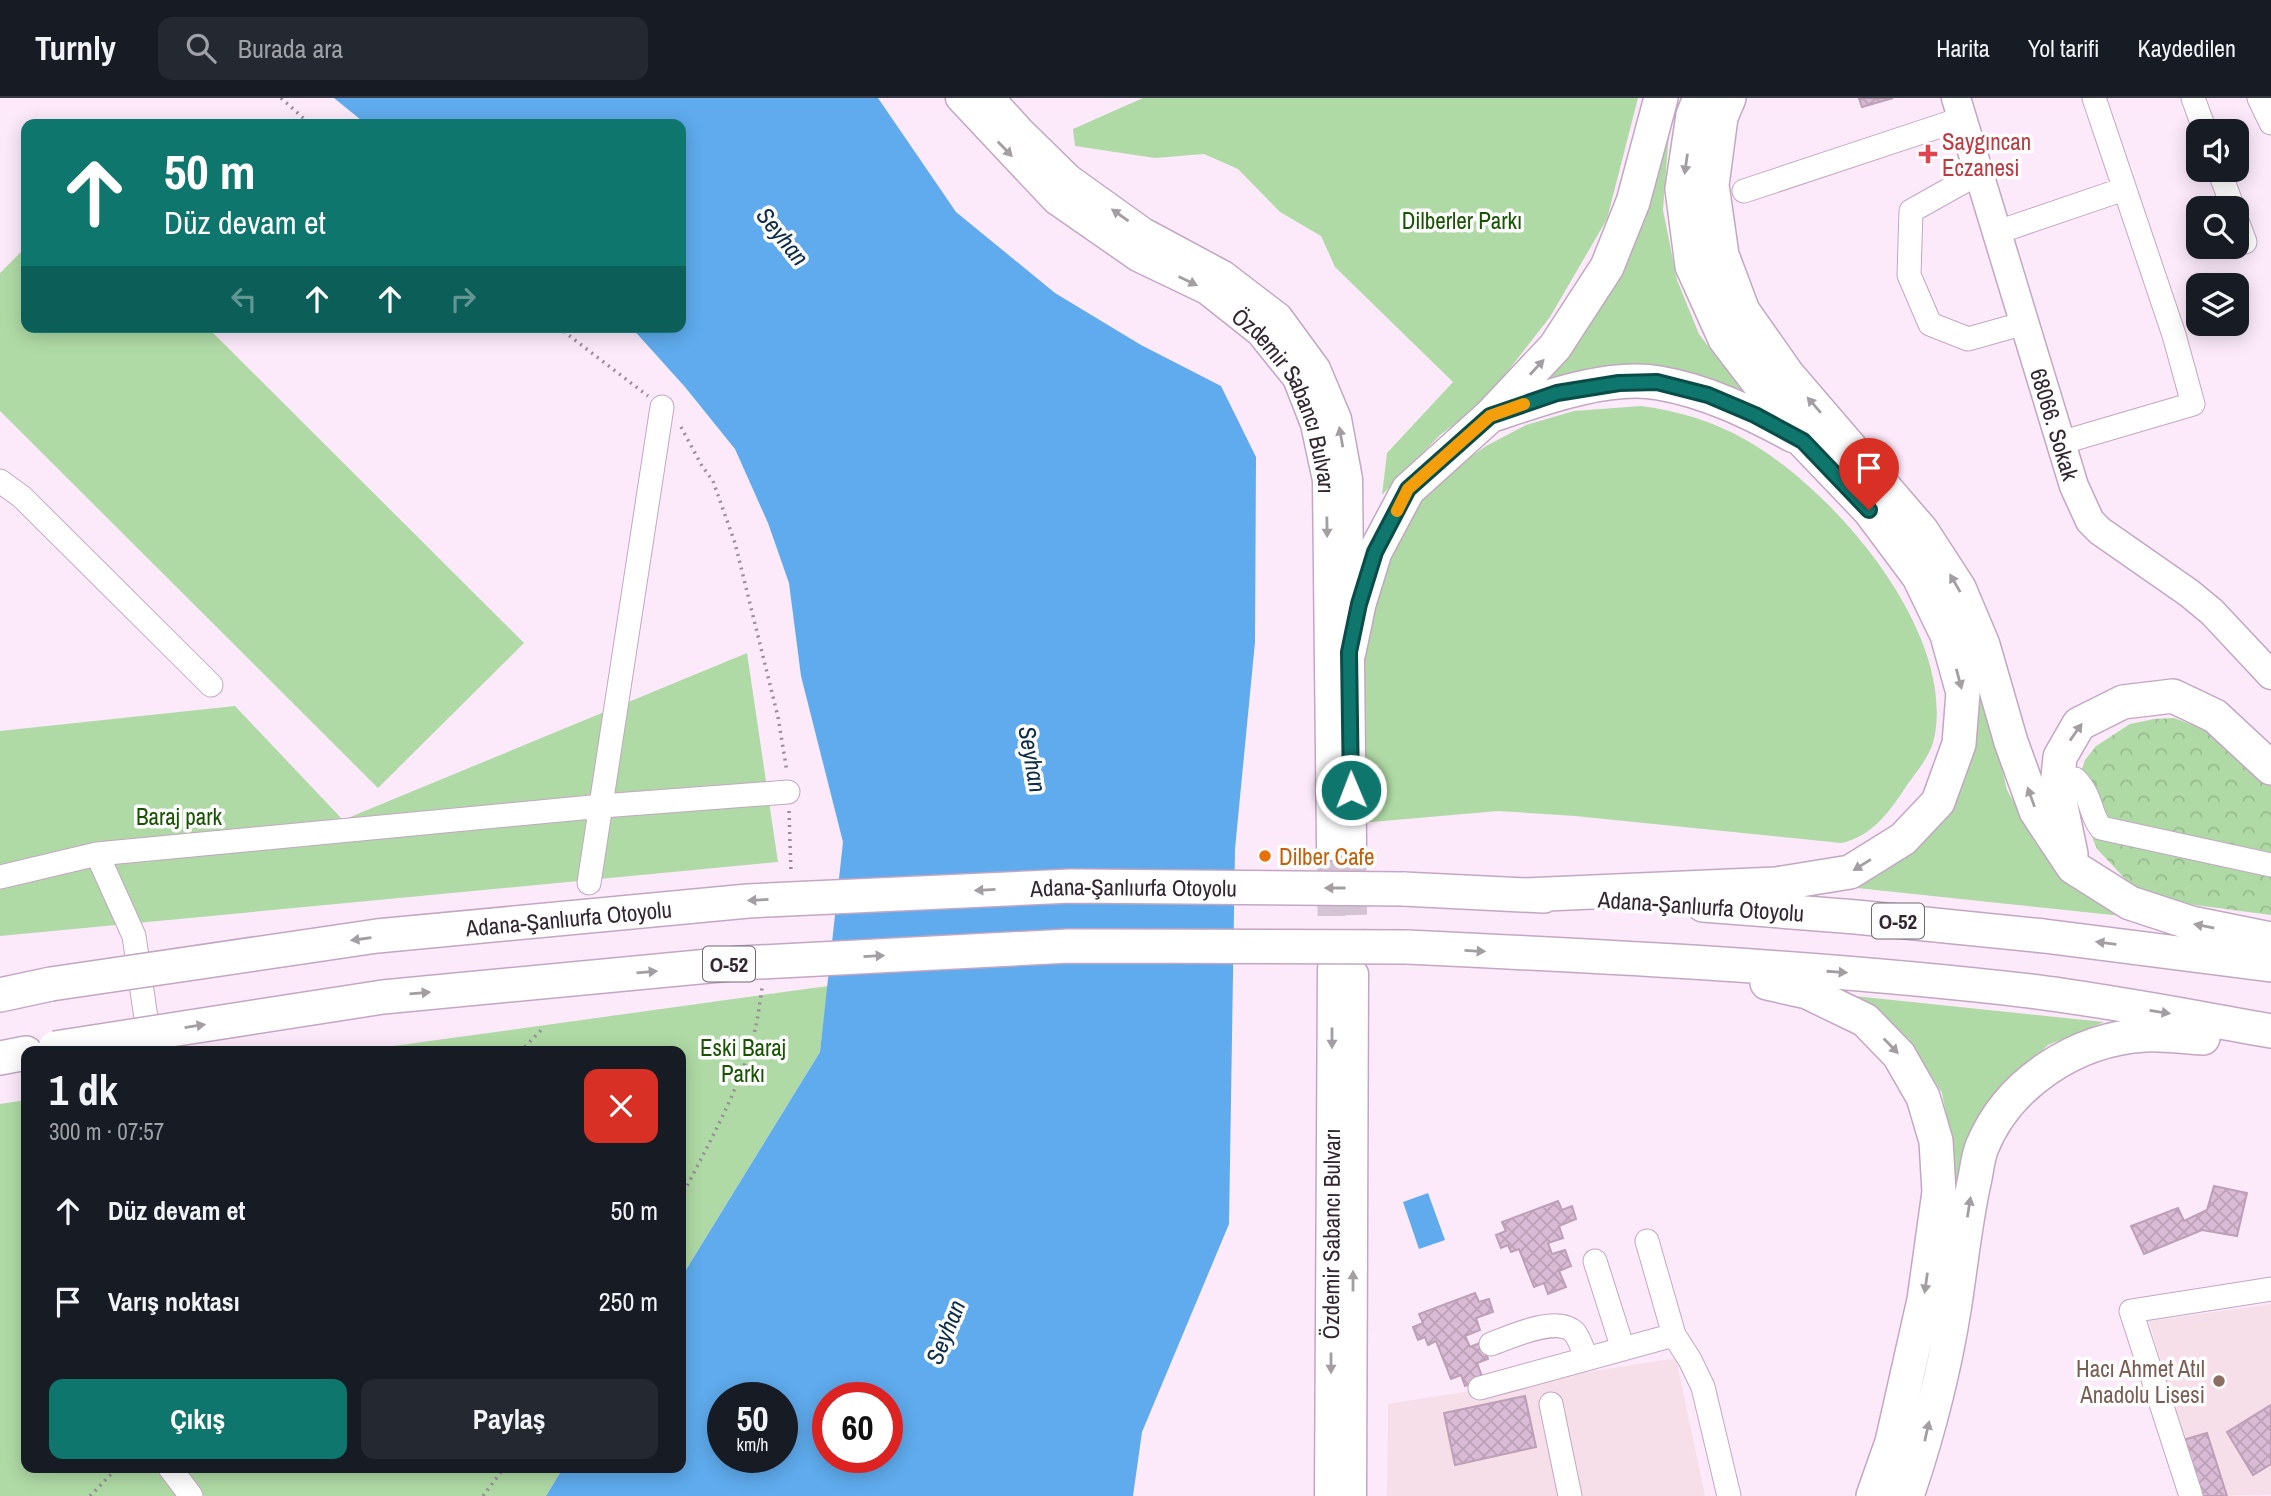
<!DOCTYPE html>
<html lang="tr">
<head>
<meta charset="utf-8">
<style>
	body { margin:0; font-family:"Archivo Narrow",sans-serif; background:#242831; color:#f1f3f6; height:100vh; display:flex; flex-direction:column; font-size:26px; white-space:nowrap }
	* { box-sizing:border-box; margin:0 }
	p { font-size:23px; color:#9ea1a6 }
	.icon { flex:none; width:38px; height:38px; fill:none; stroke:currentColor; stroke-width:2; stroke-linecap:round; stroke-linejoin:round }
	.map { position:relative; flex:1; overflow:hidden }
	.side { position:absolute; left:21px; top:948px; width:665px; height:427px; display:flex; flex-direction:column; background:#171b24; border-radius:14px; box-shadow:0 4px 18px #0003 }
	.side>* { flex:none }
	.top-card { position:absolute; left:21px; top:21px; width:665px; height:214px; border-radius:14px; box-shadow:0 4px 18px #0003; background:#0f766e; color:#fff; overflow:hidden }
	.tools { position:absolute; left:2186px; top:21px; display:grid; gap:14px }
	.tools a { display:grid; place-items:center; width:63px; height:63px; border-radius:14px; background:#171b24; box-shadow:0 4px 18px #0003; font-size:35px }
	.speed { position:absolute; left:707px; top:1284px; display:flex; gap:14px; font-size:35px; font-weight:700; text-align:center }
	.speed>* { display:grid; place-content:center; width:91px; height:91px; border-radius:50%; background:#171b24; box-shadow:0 4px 18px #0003; line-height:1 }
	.speed small { font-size:18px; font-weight:400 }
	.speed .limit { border:10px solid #d22; background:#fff; color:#111 }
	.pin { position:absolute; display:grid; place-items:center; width:60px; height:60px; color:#fff; margin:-72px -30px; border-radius:50% 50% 50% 0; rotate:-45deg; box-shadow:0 0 7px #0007 }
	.pin .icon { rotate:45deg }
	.me { position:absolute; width:77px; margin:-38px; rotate:359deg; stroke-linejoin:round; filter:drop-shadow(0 0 5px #0008) }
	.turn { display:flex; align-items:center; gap:24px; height:147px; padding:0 28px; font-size:32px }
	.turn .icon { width:91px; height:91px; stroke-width:2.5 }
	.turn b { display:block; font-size:49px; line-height:60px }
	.lanes { display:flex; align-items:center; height:66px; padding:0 28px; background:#0003; justify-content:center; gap:35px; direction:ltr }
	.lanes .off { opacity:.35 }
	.round { display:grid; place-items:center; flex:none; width:74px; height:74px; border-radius:14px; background:#242831 }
	.summary { display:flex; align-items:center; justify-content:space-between; height:119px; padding:0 28px }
	h1 { font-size:42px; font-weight:700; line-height:52px }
	.button { display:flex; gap:14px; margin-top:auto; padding:14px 28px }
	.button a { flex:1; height:80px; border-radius:14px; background:#0f766e; color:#fff; font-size:28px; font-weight:700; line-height:80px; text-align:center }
	.button a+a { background:#242831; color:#f1f3f6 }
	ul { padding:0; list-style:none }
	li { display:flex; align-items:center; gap:21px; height:91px; padding:0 28px }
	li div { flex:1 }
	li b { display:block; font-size:26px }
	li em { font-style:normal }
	header { display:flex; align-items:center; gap:42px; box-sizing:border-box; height:98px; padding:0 35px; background:#171b24; border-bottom:2px solid #363941 }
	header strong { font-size:33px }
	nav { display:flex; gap:38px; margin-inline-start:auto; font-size:24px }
	.search { width:490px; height:63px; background:#242831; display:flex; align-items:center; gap:18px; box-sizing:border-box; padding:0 24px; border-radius:14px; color:#9ea1a6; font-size:26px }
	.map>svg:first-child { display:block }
	.education { fill:#f7dfe9 }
	.green { fill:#afdaa5 }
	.forest { fill:url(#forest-crowns) }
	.water { fill:#5fabed; fill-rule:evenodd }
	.building { fill:url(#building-cross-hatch); stroke:#bd9fb8; stroke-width:2 }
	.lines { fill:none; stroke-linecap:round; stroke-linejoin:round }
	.major-tunnel { stroke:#d4c3d3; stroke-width:28; stroke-dasharray:28 14; stroke-linecap:butt }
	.minor-casing { stroke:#c3a7c2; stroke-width:25 }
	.major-casing { stroke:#c3a7c2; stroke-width:31 }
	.highway-casing { stroke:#c3a7c2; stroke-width:36 }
	.path { stroke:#998b98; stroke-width:3.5; stroke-dasharray:2 5; stroke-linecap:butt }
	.minor { stroke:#fff; stroke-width:23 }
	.major { stroke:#fff; stroke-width:28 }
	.highway { stroke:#fff; stroke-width:33 }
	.highway-bridge-casing { stroke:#c3a7c2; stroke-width:36; stroke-linecap:butt }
	.highway-bridge { stroke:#fff; stroke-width:33 }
	.oneway { fill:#a39ea2 }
	.route-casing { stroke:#0a4d48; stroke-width:18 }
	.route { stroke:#0f766e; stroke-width:12 }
	.slow { stroke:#f59e0b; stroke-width:12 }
	.health-dot { fill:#e0444e; stroke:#fdfdfd; stroke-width:2.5 }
	.food-dot { fill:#e8710a; stroke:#fdfdfd; stroke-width:2.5 }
	.education-dot { fill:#8d6e63; stroke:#fdfdfd; stroke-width:2.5 }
	.labels { text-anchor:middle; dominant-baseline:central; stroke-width:7; stroke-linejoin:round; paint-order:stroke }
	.shield { fill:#fdfdfd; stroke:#6f676e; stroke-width:2 }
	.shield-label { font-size:21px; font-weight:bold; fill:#322731 }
	.health-label { font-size:23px; fill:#be3a42; stroke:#fdfdfd; text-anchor:start }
	.park-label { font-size:23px; fill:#175301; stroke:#fdfdfd }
	.street-label { font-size:23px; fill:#322731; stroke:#fdfdfd }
	.food-label { font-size:23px; fill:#c56008; stroke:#fdfdfd; text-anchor:start }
	.education-label { font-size:23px; fill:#785e54; stroke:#fdfdfd; text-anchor:end }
	.water-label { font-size:24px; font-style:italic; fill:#0b2b46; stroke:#fdfdfd }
</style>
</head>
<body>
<header>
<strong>Turnly</strong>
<div class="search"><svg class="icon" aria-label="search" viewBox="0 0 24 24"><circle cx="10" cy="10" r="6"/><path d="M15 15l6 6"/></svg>Burada ara</div>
<nav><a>Harita</a><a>Yol tarifi</a><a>Kaydedilen</a></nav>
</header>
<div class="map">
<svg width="2271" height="1398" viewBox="0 0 2271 1398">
	<defs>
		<pattern id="forest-crowns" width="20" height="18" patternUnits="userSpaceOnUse" patternTransform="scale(1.75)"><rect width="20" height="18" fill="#afdaa5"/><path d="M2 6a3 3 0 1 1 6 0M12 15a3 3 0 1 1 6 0" fill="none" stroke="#97bb8e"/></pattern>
		<pattern id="building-cross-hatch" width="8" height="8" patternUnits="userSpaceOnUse" patternTransform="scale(1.75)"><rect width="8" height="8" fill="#dabbd5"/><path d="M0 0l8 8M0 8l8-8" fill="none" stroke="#bca1b7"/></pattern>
	</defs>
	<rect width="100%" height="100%" fill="#fceafb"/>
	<path class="education" d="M2271,1206V1397L2201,1398L2149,1223Z
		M1676,1260L1705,1398H1387L1388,1306Z"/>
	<path class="green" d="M1143,0H1638L1607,121L1550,219L1483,305L1440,337L1382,397L1387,355L1453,284L1335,169L1321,138L1280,114L1238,71L1204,56L1155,60L1075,48L1073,31Z
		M1668,0H1678L1670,22L1663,112L1677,182L1699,236L1750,303L1523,291L1573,236Z
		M26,149V229H207L524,545L378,690L0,313V175Z
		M1711,151L1948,488L1993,629L2007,692L2031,734L2122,818L1857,790L1896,765L1930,733L1960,539L1740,242Z
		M1641,308C1678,313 1713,323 1746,342C1833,391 1953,530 1935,636C1932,656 1918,672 1907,687C1891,712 1872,739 1841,745L1575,718L1498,713L1360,725L1362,558L1380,484L1400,436L1419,406L1445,377L1486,348L1526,327L1574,313Z
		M747,555L778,764L0,838V633L235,608L343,722Z
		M828,888L820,954L681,1180V954H350Z
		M1845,897L2104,924L2048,947L1999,994L1937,1254L1896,1398H1885L1950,1122L1955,1063L1942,995L1909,941Z
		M26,1002V1370H563L546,1398H0V1006Z"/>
	<path class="forest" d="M2174,620L2204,631L2271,688V817L2165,803L2131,787L2097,751L2084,719L2080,677L2085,662L2096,648L2130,626L2154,621Z"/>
	<path class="water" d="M334,0H878L956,114L1055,195L1141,247L1221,288L1256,359L1255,544L1235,751L1229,1126L1142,1334L1133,1398H546L563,1370H681V1180L820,954L843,744L801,578L789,485L768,425L735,351L685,289L631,229H681V26H366ZM723,1300H782V1360H723ZM828,1300H887V1360H828Z
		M1428,1095L1445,1142L1419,1151L1403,1104Z"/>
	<path class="building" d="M1859,0H1893L1862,9Z
		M2214,1088L2247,1095L2237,1138L2202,1132L2144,1156L2131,1128L2178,1110L2184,1123L2207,1112Z
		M1558,1103L1562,1112L1572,1108L1576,1121L1559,1128L1563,1140L1548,1145L1552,1156L1565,1152L1571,1168L1559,1173L1566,1189L1548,1196L1544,1185L1534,1189L1519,1151L1511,1154L1508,1147L1501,1150L1496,1137L1506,1133L1502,1124Z
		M1475,1195L1479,1204L1489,1201L1493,1214L1476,1220L1480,1232L1465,1238L1470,1249L1482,1244L1488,1261L1477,1265L1483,1281L1465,1288L1461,1277L1451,1281L1436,1243L1428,1247L1425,1239L1418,1242L1413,1229L1423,1225L1419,1216Z
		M1525,1298L1536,1349L1455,1367L1444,1315Z
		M2271,1307V1366L2253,1377L2227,1334Z
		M2207,1335L2227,1398H2201L2183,1342Z"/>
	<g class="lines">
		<path class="major-tunnel" d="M1352,747L1354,870
			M1331,748L1332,868"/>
		<defs>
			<path id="minor" d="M2193,0L2205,33
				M2259,0L2271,25
				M2219,72L2233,110
				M1979,75L1911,113L1909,177L1930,226L1968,241L2025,225
				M1744,93L1961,21
				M2236,120L2245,144
				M1998,134L2124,91
				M2060,345L2193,306L2174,237L2094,0
				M0,383L22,399L211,587
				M2075,681C2093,699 2089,715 2101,730L2271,767
				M97,756L134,838L151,954
				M0,779L97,756L602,708L788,694
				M589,785L662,309
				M1647,1143L1674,1237L1690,1262L1703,1289L1729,1398
				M1595,1163L1623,1251
				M1491,1246C1511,1239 1558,1216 1575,1235C1580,1242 1583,1252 1586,1260
				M1480,1290L1674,1237
				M1551,1306L1570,1398
				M170,1370L191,1398
				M2191,1398L2131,1213L2271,1191"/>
			<g id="major">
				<path id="s1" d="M960,0L1056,102L1138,159L1207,192L1260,234L1297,280L1315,326L1327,382L1331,748"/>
				<path d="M990,0L1019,32L1069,81L1143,134L1223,177L1278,219L1316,271L1337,321L1348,381L1352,747"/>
				<path id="s2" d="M1956,0L2074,388L2090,423L2100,433L2189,495L2212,514L2271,577"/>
				<path id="s3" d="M1329,1398L1332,871"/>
				<path d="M1352,1398L1354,876"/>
			</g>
			<path id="highway" d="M1729,0L1721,19L1712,87L1722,157L1743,213L1788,277L1922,433L1959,490L1983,547L2011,644L2036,713L2073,769L2130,805L2191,825L2271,841
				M1496,316C1543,300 1609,276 1659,285C1707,293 1751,315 1794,338
				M1349,554L1359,506L1375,454L1408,392L1490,318L1555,249L1607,169L1633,104L1661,0
				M2071,756L2057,689L2060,659L2079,626L2123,604L2173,598L2215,618L2271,670
				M1403,791L1544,798
				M1523,797L1776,786L1850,774L1903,741L1938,704L1959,646L1963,595L1947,537L1919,479L1869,412L1803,343L1725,241L1692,168L1682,91L1693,17L1700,0
				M1703,807L1856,819L2044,838L2271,867
				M1407,849C1615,859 1823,869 2030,893C2111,903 2191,919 2271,933
				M1767,885L1807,894L1865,922L1899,957L1923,999L1936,1043L1939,1094L1924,1202L1892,1344L1873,1398
				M0,897L51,886
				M0,960L26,955
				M1907,1398C1927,1339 1944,1274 1954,1212C1961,1168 1965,1124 1975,1080C1977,1070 1978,1059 1982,1049C2008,985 2076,941 2145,937C2164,936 2184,939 2203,940"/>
		</defs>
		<use href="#minor" class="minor-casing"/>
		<use href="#major" class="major-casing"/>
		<use href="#highway" class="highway-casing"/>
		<path class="path" d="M281,0L310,26
			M558,229L648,298
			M681,329L702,368L713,383L735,445L778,619L787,674
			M789,713L791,775
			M520,954L544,929
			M681,1100C708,1046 740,992 755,932C758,919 760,904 762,890
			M90,1398L117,1370
			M483,1398L504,1370"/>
		<use href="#minor" class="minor"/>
		<use href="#major" class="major"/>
		<use href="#highway" class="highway"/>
		<defs>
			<g id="highway-bridge">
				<path id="s4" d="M51,886L377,838L748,803L1071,788L1403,791"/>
				<path d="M55,950L383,899L741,865L1069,848L1407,849"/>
			</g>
		</defs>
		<use href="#highway-bridge" class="highway-bridge-casing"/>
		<use href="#highway-bridge" class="highway-bridge"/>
	</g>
	<defs><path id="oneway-solid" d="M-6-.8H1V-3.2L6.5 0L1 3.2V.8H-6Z" transform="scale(1.75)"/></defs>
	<g class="oneway">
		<use href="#oneway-solid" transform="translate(1005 51) rotate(46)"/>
		<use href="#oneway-solid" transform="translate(1686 66) rotate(98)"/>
		<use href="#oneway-solid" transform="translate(1120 117) rotate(-145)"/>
		<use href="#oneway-solid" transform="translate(1188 183) rotate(26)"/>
		<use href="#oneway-solid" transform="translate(1537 269) rotate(-47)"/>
		<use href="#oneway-solid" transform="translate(1814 307) rotate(-131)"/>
		<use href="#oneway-solid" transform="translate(1341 339) rotate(-100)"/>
		<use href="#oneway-solid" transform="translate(1327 429) rotate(89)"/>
		<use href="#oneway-solid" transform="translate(1955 485) rotate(-120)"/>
		<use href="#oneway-solid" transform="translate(1959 581) rotate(75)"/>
		<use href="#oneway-solid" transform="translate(2076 634) rotate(-55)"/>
		<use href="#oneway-solid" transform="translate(2031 699) rotate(-110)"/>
		<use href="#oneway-solid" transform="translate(1862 767) rotate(148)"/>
		<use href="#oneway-solid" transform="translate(1335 790) rotate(-180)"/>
		<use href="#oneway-solid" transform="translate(985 792) rotate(177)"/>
		<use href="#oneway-solid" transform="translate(758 802) rotate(177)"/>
		<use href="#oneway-solid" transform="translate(2204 828) rotate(-169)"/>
		<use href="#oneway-solid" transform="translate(361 841) rotate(172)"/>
		<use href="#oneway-solid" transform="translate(2106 845) rotate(-173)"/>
		<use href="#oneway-solid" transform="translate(1475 853) rotate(3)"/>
		<use href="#oneway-solid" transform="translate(874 858) rotate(-3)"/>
		<use href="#oneway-solid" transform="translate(647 874) rotate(-5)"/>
		<use href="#oneway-solid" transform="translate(1837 874) rotate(4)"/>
		<use href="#oneway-solid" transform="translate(420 895) rotate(-5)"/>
		<use href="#oneway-solid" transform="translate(2160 914) rotate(9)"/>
		<use href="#oneway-solid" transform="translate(195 928) rotate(-9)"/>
		<use href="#oneway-solid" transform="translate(1332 940) rotate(90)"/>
		<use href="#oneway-solid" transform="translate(1891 948) rotate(46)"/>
		<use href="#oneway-solid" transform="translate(1969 1109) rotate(-81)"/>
		<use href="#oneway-solid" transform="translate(1353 1183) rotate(-90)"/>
		<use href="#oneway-solid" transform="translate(1926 1185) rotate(98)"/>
		<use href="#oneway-solid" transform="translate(1331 1265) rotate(90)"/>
		<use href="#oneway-solid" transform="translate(1927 1333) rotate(-77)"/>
	</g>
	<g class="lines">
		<defs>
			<path id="route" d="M1351,692L1349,554L1359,506L1375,454L1408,391L1490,318L1557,295L1619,285L1657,284L1708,297L1755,317L1803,343L1869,412"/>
		</defs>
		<use href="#route" class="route-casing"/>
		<use href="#route" class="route"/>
		<path class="slow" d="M1397,413L1408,391L1490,318L1524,306"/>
	</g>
	<path class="health-dot" d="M1924.5 45.5h7v7h7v7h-7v7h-7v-7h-7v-7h7z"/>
	<circle class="food-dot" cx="1265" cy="758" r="7"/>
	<circle class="education-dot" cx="2219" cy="1283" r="7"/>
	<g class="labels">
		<g class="shield">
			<rect x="1872" y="805.5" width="52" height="35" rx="5"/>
			<rect x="703" y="848.5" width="52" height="35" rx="5"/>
		</g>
		<g class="shield-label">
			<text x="1898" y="823">O-52</text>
			<text x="729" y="866">O-52</text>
		</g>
		<g class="health-label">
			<text x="1942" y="43">Saygıncan<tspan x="1942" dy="26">Eczanesi</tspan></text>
		</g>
		<g class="park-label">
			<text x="1462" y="122">Dilberler Parkı</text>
			<text x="179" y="718">Baraj park</text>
			<text x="743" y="949">Eski Baraj<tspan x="743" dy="26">Parkı</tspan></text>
		</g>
		<g class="street-label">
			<text stroke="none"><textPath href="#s1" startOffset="458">Özdemir Sabancı Bulvarı</textPath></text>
			<text stroke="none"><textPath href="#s2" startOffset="341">68066. Sokak</textPath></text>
			<text stroke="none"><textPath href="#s4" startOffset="1088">Adana-Şanlıurfa Otoyolu</textPath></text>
			<text transform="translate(1701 808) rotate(4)">Adana-Şanlıurfa Otoyolu</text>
			<text stroke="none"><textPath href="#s4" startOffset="522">Adana-Şanlıurfa Otoyolu</textPath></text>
			<text stroke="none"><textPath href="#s3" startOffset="262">Özdemir Sabancı Bulvarı</textPath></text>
		</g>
		<g class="food-label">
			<text x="1279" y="758">Dilber Cafe</text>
		</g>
		<g class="education-label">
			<text x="2205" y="1270">Hacı Ahmet Atıl<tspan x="2205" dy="26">Anadolu Lisesi</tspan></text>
		</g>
		<g class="water-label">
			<text transform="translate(783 138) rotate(51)">Seyhan</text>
			<text transform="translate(1033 661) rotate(80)">Seyhan</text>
			<text transform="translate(945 1234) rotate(-68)">Seyhan</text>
		</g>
	</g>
</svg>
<div class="tools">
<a><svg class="icon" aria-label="sound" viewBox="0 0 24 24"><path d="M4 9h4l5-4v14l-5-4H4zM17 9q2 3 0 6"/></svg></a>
<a><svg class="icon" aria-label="search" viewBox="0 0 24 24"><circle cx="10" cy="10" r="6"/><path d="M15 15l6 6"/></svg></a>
<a><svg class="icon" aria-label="layers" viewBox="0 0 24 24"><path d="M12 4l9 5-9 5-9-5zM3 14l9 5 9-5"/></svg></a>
</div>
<div class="speed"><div>50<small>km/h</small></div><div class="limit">60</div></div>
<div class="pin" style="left:1869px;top:412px;background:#d93025"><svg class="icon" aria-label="arrive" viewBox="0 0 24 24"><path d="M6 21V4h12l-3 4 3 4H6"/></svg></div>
<svg class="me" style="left:1351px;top:692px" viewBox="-20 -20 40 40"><circle r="17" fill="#0f766e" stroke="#fff" stroke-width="3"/><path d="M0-11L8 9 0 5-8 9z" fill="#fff"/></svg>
<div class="top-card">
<div class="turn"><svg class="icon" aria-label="ahead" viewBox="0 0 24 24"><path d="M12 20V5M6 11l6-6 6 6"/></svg><div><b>50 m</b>Düz devam et</div></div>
<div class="lanes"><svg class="icon off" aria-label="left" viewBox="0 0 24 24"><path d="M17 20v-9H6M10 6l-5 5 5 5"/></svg><svg class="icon" aria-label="ahead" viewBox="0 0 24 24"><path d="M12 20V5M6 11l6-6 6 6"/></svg><svg class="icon" aria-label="ahead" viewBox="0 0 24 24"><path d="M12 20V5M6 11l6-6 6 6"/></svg><svg class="icon off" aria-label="right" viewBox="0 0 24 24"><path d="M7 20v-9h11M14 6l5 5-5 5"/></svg></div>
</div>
<section class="side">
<div class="summary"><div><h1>1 dk</h1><p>300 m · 07:57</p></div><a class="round" style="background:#d93025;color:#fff"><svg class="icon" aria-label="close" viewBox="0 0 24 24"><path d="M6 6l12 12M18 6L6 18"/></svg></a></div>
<ul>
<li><svg class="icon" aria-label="ahead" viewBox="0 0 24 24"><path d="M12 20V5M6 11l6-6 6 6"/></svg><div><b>Düz devam et</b></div><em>50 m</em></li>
<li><svg class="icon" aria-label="arrive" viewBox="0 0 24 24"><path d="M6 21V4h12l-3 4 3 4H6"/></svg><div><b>Varış noktası</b></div><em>250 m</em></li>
</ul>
<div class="button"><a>Çıkış</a><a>Paylaş</a></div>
</section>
</div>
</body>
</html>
